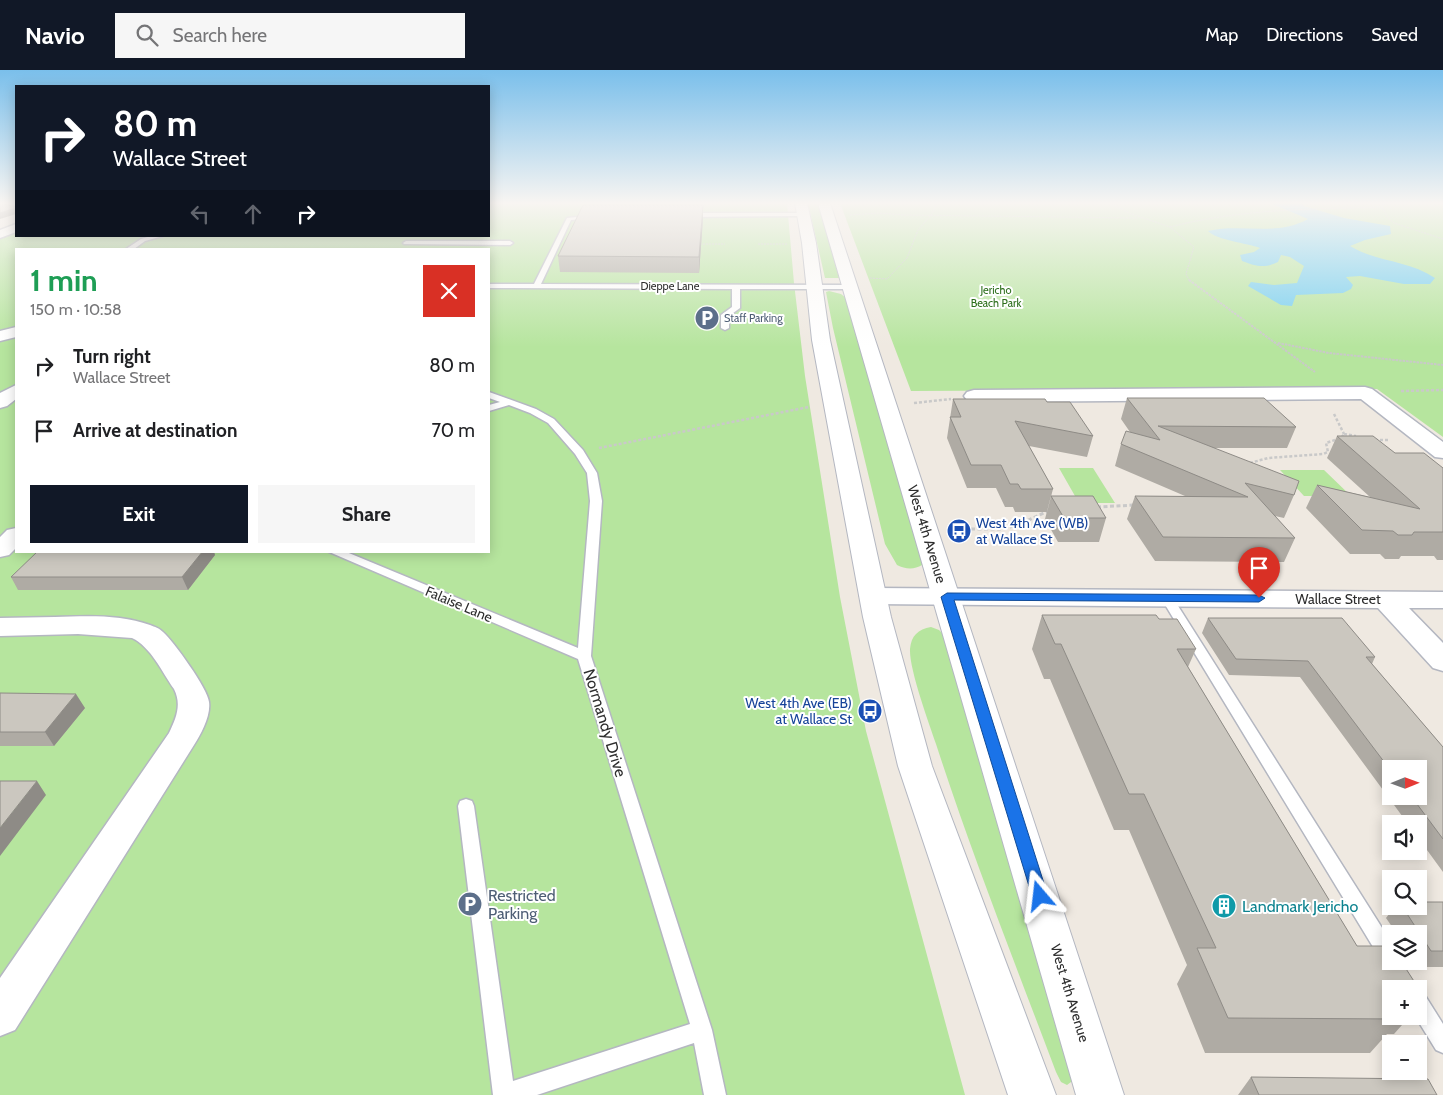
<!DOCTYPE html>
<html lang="en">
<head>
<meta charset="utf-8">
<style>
	body { margin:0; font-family:Cabin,sans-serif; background:#f6f6f6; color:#202124; height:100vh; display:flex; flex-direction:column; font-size:19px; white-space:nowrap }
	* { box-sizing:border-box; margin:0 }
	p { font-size:16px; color:#757577 }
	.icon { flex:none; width:28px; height:28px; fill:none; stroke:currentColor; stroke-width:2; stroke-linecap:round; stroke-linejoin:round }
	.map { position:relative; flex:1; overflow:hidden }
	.side { position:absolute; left:15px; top:178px; width:475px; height:305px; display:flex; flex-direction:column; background:#fff; border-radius:0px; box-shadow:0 2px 12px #0003 }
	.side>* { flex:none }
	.guide { position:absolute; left:15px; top:15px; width:475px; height:152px; border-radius:0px; box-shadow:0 2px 12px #0003; background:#111827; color:#fff; overflow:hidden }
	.needle { width:32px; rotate:89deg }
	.fabs { position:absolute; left:1382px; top:690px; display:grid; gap:10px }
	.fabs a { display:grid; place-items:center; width:45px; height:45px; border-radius:0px; background:#fff; box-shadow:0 2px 12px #0003; font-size:25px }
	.pin { position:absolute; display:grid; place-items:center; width:42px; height:42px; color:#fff; margin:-51px -21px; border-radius:50% 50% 50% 0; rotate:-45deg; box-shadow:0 0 5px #0007 }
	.pin .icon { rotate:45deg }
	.me { position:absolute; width:55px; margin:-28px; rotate:343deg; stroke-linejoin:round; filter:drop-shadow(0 0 4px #0008) }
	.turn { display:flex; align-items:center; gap:18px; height:105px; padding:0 15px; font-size:22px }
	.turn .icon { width:65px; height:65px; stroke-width:2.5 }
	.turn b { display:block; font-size:35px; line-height:42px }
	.lanes { display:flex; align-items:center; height:48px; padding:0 15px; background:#0003; justify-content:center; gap:25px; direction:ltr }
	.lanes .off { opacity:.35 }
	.round { display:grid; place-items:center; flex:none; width:52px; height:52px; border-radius:0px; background:#f6f6f6 }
	.head { display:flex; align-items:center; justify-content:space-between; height:85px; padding:0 15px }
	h1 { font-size:30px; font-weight:700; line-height:38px; color:#1e9e55 }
	.cta { display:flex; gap:10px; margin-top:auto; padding:10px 15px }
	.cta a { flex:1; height:58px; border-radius:0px; background:#111827; color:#fff; font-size:20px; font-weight:700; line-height:58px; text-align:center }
	.cta a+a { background:#f6f6f6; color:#202124 }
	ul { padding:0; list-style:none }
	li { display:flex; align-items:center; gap:15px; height:65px; padding:0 15px }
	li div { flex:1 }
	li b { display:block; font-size:19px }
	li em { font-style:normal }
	header { display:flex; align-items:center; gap:30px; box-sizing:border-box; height:70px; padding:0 25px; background:#111827; color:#fff }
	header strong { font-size:24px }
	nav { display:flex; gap:28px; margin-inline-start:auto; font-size:18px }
	.search { width:350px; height:45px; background:#f6f6f6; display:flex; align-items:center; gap:12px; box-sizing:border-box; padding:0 18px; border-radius:0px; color:#757577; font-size:19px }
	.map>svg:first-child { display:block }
	.green { fill:#b6e59e; fill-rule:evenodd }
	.water { fill:#75cff0 }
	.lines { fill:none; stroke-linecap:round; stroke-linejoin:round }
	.service-casing { stroke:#b4b7c1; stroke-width:3 }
	.minor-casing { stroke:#b4b7c1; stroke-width:3 }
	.secondary-casing { stroke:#b4b7c1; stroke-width:2 }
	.path-far3 { stroke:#c9c9c9; stroke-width:1; stroke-dasharray:2 1; stroke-linecap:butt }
	.path-far2 { stroke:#c9c9c9; stroke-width:2; stroke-dasharray:2.5 1; stroke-linecap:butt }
	.path-far1 { stroke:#c9c9c9; stroke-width:2.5; stroke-dasharray:3 2; stroke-linecap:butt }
	.path { stroke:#c9c9c9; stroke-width:3; stroke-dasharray:4 2.5; stroke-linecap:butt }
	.service { fill:#fff; fill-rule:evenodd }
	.minor { fill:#fff; fill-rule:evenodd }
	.secondary { fill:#fff; fill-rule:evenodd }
	.wall { fill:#afaba4; fill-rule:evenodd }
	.shaded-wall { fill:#8e8b86 }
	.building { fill:#cbc7bf; stroke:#8e8b86 }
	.route { fill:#1a73e8; stroke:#114b97 }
	.labels { text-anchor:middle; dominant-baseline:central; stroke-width:4; stroke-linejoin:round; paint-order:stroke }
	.far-street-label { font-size:11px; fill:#2e2e2e; stroke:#fff }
	.far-park-label { font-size:11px; fill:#2c6e1b; stroke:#fff }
	.far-service-label { font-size:11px; fill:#4e5e75; stroke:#fff; text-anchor:start }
	.transit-label { font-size:14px; fill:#164399; stroke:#fff; text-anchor:start }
	.street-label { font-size:14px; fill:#2e2e2e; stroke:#fff }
	.near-street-label { font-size:16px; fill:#2e2e2e; stroke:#fff }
	.near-service-label { font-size:16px; fill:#4e5e75; stroke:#fff; text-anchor:start }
	.near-culture-label { font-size:16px; fill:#0d838f; stroke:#fff; text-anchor:start }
</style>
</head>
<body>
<header>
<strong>Navio</strong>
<div class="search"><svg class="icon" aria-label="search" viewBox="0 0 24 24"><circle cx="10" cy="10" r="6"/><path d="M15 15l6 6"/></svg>Search here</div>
<nav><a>Map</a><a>Directions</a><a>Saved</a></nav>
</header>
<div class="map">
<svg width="1443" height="1025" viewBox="0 0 1443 1025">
	<rect width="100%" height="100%" fill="#efe9e1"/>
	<path class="green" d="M489,133H787L794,213L805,306L840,527L866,661L965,1025H0V168L16,162V166H489ZM16,179H489V481H16Z
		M808,133H819L839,208H825Z
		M840,133H1443V367L1377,319L911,321Z
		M829,221L841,224L847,229L922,490V495C914,500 905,499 897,495L885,474L833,258L826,222Z
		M1059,398H1093L1115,433H1079Z
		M1280,400H1324L1351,426H1304Z
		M931,557L939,560L943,564L1072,1006L1071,1012L1067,1015L1061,1012L1056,1002C1015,893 972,785 936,674C929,653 909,599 910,579C911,566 918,559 931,557Z"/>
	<path class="water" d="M1270,133H1302L1304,136L1344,148L1390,156L1391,164L1365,170L1350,176C1376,192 1408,190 1435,208L1430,214H1404L1360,206L1346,207L1353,215L1351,219L1343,223L1296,225L1292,236L1281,235L1248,216L1251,212L1274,215L1297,213L1304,196L1290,187L1281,185L1278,192C1264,199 1256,196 1242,191L1240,185L1254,182L1260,178C1247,173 1216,170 1208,161C1241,153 1276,167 1308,149Z"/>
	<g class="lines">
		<defs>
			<path id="service" d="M804,143L806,146L686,147L683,145L686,143Z
				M596,145L594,148L571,150L541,214L850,215L854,217L850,219H740V238L729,246V258L725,260L721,258V245L732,237V219L489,218V214H534L567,148Z
				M151,166H163L145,171L134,179H126L141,169Z
				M406,171H510L513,173L510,175L404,174L403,173Z
				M489,322L536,339L554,349L583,380L597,403L602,431L591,586L712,960L726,1025H704L694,973L537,1025H493L458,736L460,731L466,729L472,731L474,736L513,1011L690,954L578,589L327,481H344L578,578L590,431L587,403L575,384L548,353L530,343L509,335L489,341V335L500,332L489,328Z
				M1167,524L1173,528L1391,872V891H1400L1398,895L1391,898L1384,895L1161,528Z
				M1419,924L1426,927L1443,954V983L1436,980L1415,946H1419Z"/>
			<path id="minor" d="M16,154V162L0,168V160Z
				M16,257V267L0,271V261Z
				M16,315V329L7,336L0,338V323Z
				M1365,317L1372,319L1443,372V388L1435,387L1361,329L974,332L967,330L964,326L967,322L974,320Z
				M16,458V478L9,485L0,487V467L7,460Z
				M873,518L1443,522V538H1409L1443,573V601L1433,598L1378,538L873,534L864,532L860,526L864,520Z
				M55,547C85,546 121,544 150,555C155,557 159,558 163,562C174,572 208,619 209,632C211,646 201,664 194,675L15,960L0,966V908L169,663C176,648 182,635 174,619C162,602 151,577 132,568L78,564L0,566V548Z"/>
			<path id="secondary" d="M795,133H807L816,173L830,270L891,547L932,696L1056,1025H1008L898,696L863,547L812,270L802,173Z
				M818,133H830L1124,1025H1076Z"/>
		</defs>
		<use href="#service" class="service-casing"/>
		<use href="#minor" class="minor-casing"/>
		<use href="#secondary" class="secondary-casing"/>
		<path class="path-far3" d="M1111,133L1129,143L1170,157L1194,177L1186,204L1190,212
			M1385,133L1382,137L1388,148L1394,153L1443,169
			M850,145L879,143L904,145L1138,148
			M1170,157C1240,139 1310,139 1382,137
			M700,174H725
			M758,174H787
			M870,208L887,209L907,188L918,160L932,144L937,133"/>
		<path class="path-far2" d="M1189,210L1315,302
			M1278,273L1329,283L1443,295"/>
		<path class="path-far1" d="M1401,321L1443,320
			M914,333L951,329
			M1334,344L1344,364
			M1344,364L1356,366
			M1375,370H1388
			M599,378L809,337
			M1250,393L1268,388L1323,384L1328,382L1326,373L1341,368L1344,364"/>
		<path class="path" d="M1097,437L1135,435
			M958,459H1003L1020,454L1048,441"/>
		<use href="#service" class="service"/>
		<use href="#minor" class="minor"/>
		<use href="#secondary" class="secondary"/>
	</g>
	<path class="wall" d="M703,135V149L699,203L560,202L558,186Z
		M1127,328L1296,357L1287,378H1214L1294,425L1284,448L1275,446L1295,468L1284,492L1155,491L1127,449L1135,426H1185L1115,396L1121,374L1130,362L1121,349Z
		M953,329L1047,332L1093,366L1087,387L1029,376L1053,419L1047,442H1015L1013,437H1005L996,418H967L947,368Z
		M1337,366L1443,398V490H1437L1434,486H1401L1399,489H1385L1380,484H1350L1306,438L1317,415L1370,427L1327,388Z
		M1051,426L1106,448L1099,472H1058L1045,449Z
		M115,482L215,485L188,520H18L11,507Z
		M1042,545L1159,549L1196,579L1188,597L1357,876L1391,919V946H1410L1394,964H1387L1370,983H1205L1177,914L1187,895L1129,760H1114L1050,609H1044L1032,579Z
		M1208,548L1375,587L1372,594L1443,677V802L1419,769V754H1408L1300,607L1229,605L1202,563ZM1391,699L1419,726H1391Z
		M0,623L85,638L54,676H0Z
		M1443,832V897H1418L1414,891H1419V864H1397L1386,848L1395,836H1419Z
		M1419,919L1426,930L1419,937Z
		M1251,1007L1437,1025H1238Z"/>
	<path class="shaded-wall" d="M703,135V149L699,203V187Z
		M16,138V144L0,149V143Z
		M203,481H214L215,485L188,520L182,507Z
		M76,624L85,638L54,676L45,662Z
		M37,711L46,725L0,786V758Z"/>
	<path class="building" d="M0,133L16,137V138L0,143Z
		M583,135H703L699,187L558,186Z
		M1127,328H1264L1296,357L1158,356L1299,411L1294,425L1245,413L1295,468L1163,467L1135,426L1248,427L1121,374L1126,361L1160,370Z
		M953,329H1045L1047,332H1070L1093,366L1015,351L1053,419H1021L1018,414H1010L1001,395H971L950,347H961Z
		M1337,366H1373L1395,383H1424L1443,398V462H1414L1412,465H1398L1393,461L1362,460L1317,415L1420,439Z
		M1051,426H1093L1106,448H1064Z
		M38,481L115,482L203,481L182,507H11Z
		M1042,545H1156L1159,549H1177L1196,579H1177L1357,876H1391V891H1401L1419,919H1391V930H1389L1391,933V946H1399L1401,949L1228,948L1197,878H1216L1144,724H1129L1061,574H1055Z
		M1208,548H1342L1375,587H1366L1443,677V769L1411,726H1419V699H1391V701L1308,591L1236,589Z
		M0,623L76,624L45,662H0Z
		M0,711H37L0,758Z
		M1419,832H1443V881H1431L1402,836H1419Z
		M1419,919L1426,930H1419Z
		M1251,1007L1428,1009L1437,1025H1259Z"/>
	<linearGradient id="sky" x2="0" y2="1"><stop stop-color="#7abfeb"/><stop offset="0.48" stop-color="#f8f5f2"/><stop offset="1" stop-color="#f8f5f2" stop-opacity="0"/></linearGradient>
	<rect width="1443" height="277" fill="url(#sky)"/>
	<path class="route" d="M947,523L1259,525L1265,528L1259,532L954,530L1048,826L1046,831L1040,834L1034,831L1032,826L941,527Z"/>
	<defs>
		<symbol id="parking-disc" viewBox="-11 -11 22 22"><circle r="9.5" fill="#5c6f8a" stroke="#fff"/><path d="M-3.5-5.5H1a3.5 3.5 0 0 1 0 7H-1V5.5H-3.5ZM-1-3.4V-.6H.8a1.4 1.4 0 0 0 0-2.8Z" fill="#fff"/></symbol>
		<symbol id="bus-disc" viewBox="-11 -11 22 22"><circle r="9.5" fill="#1a4fb4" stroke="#fff"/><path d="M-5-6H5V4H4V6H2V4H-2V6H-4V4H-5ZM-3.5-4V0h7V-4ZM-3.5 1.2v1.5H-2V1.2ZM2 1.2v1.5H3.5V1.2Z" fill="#fff"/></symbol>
		<symbol id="building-disc" viewBox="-11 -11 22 22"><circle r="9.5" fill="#0f9aa8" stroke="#fff"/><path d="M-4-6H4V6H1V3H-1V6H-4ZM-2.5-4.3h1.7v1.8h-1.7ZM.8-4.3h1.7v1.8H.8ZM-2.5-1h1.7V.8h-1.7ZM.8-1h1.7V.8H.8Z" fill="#fff"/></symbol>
	</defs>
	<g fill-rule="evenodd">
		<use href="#parking-disc" x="693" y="234" width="28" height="28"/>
		<use href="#bus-disc" x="945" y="447" width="28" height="28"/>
		<use href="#bus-disc" x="856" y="627" width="28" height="28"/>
		<use href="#parking-disc" x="456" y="820" width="28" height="28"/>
		<use href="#building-disc" x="1210" y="822" width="28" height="28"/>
	</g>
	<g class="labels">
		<g class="far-street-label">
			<text x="670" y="216">Dieppe Lane</text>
		</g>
		<g class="far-park-label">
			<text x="996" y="220">Jericho<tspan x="996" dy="13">Beach Park</tspan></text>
		</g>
		<g class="far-service-label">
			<text x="724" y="248">Staff Parking</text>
		</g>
		<g class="transit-label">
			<text x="976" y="453">West 4th Ave (WB)<tspan x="976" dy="16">at Wallace St</tspan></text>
			<text x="852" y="633" text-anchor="end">West 4th Ave (EB)<tspan x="852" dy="16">at Wallace St</tspan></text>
		</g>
		<g class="street-label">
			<text transform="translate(927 464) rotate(73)">West 4th Avenue</text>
			<text x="1338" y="529">Wallace Street</text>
			<text transform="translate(459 534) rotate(23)">Falaise Lane</text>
			<text transform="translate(1070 923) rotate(73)">West 4th Avenue</text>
		</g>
		<g class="near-street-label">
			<text transform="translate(605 653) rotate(73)">Normandy Drive</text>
		</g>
		<g class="near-service-label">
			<text x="488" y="825">Restricted<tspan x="488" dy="18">Parking</tspan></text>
		</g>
		<g class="near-culture-label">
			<text x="1242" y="836">Landmark Jericho</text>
		</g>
	</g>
</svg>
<div class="fabs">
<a><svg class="needle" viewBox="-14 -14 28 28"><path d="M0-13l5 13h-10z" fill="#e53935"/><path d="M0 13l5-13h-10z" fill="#757577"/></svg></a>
<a><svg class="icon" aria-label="sound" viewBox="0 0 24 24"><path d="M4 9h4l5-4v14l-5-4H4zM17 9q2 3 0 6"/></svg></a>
<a><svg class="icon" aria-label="search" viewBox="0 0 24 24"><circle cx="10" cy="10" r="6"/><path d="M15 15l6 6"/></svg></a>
<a><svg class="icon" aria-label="layers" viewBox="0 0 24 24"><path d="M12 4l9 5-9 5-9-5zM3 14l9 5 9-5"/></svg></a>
<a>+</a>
<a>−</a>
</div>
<div class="pin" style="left:1259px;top:528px;background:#d93025"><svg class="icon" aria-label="arrive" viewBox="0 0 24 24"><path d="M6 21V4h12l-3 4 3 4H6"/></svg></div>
<svg class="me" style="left:1040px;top:826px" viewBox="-20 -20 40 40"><path d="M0-17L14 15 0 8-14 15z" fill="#1a73e8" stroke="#fff" stroke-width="4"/></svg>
<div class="guide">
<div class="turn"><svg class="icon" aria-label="right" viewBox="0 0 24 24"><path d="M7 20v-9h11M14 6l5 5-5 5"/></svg><div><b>80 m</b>Wallace Street</div></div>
<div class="lanes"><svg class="icon off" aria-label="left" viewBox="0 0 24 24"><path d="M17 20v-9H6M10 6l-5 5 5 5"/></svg><svg class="icon off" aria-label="ahead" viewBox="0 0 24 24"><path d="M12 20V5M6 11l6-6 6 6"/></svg><svg class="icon" aria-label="right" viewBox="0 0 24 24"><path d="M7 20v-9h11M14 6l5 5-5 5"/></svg></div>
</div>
<section class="side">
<div class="head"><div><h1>1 min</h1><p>150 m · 10:58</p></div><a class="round" style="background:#d93025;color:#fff"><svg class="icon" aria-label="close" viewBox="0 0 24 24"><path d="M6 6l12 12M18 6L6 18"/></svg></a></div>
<ul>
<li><svg class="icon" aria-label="right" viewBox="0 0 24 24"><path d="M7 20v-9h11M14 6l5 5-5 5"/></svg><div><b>Turn right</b><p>Wallace Street</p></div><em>80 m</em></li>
<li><svg class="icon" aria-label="arrive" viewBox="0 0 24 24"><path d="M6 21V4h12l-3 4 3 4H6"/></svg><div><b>Arrive at destination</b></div><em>70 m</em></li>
</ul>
<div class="cta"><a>Exit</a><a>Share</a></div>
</section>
</div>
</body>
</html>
